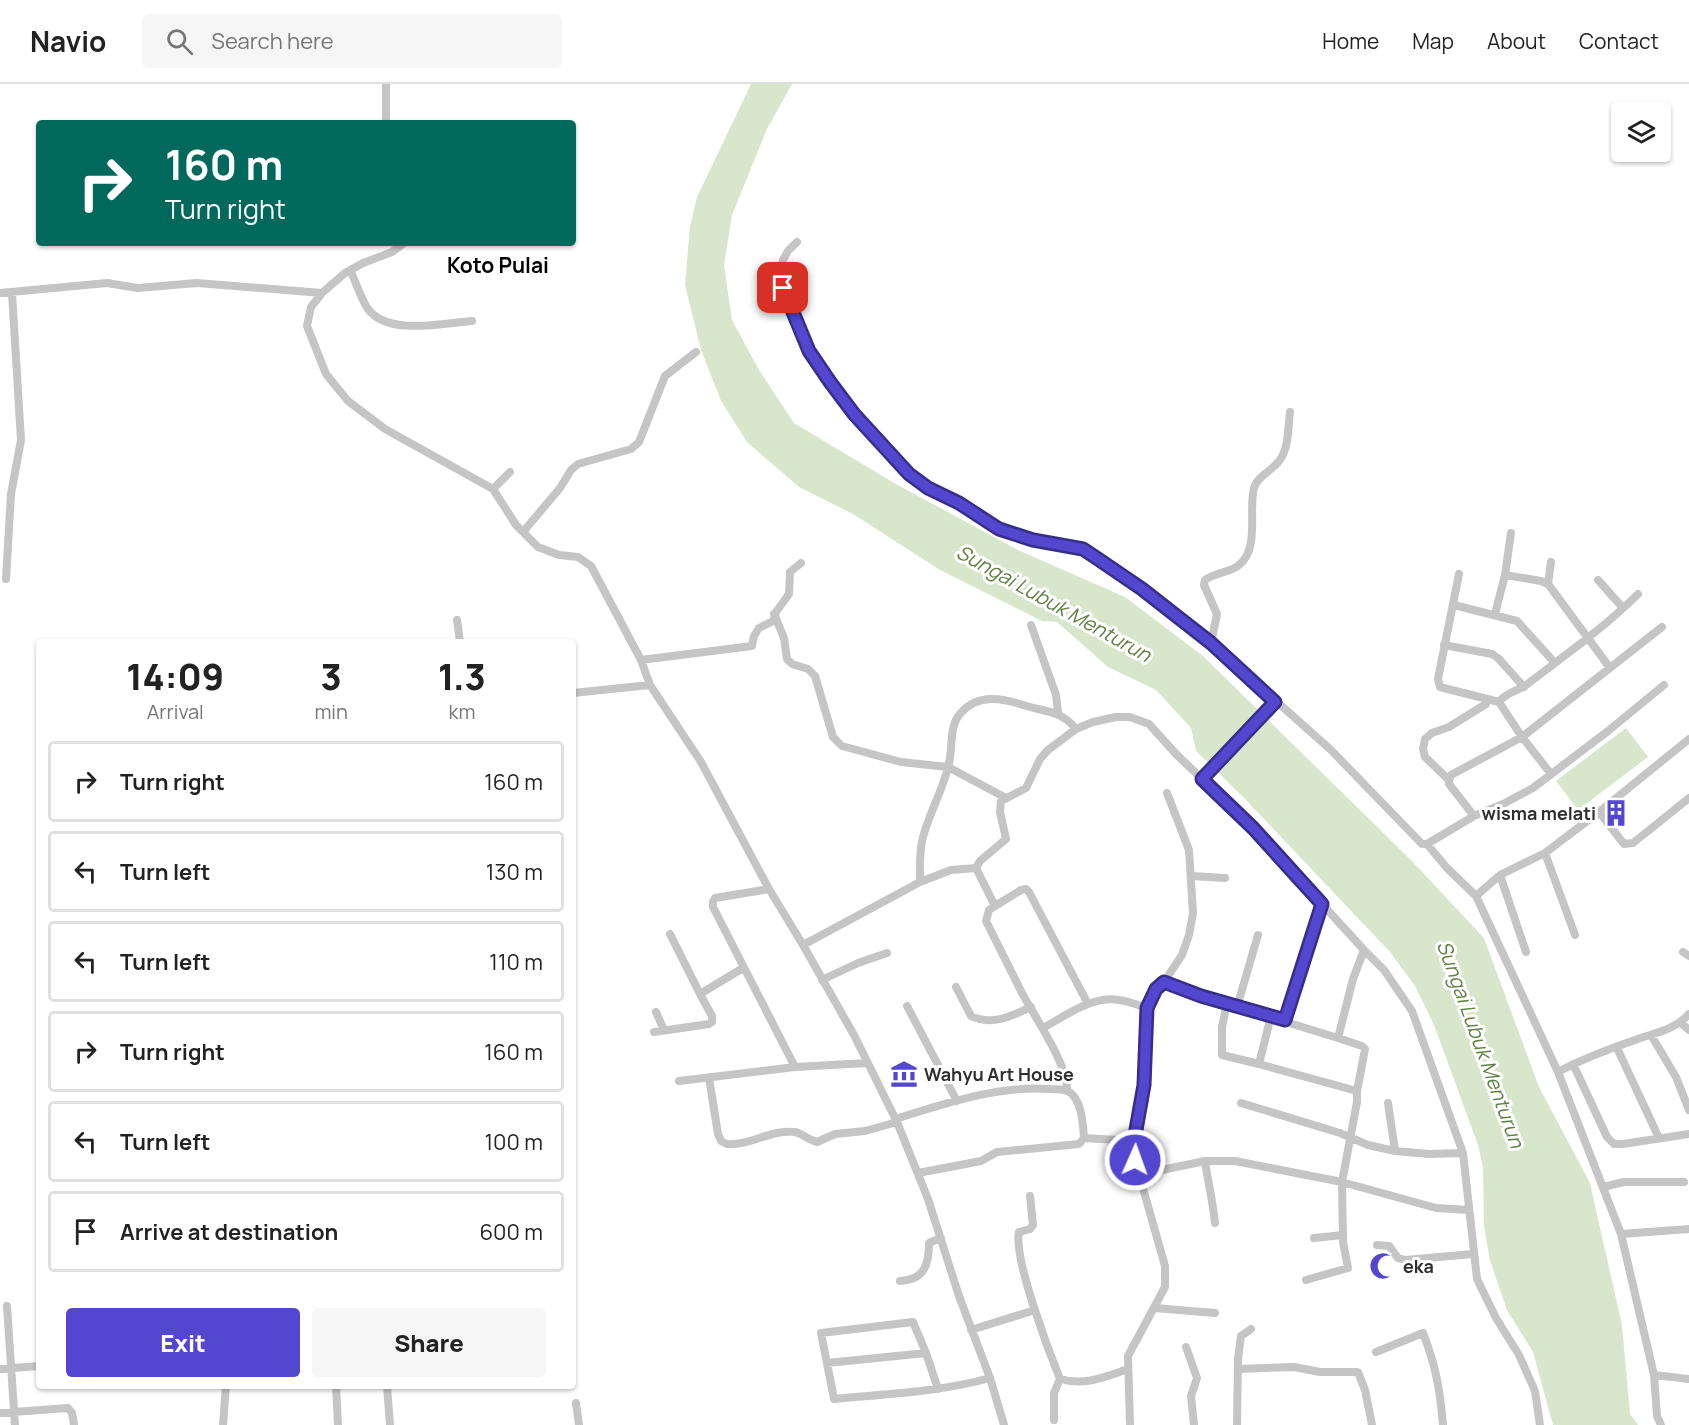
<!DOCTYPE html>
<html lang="en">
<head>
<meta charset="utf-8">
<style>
	body { margin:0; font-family:Manrope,sans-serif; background:#f6f6f6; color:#222; height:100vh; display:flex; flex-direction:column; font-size:22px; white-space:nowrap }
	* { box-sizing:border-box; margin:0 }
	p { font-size:20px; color:#767676 }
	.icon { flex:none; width:33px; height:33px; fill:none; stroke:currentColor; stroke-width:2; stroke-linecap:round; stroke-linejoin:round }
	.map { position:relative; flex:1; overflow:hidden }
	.sheet { position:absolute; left:36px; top:555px; width:540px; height:750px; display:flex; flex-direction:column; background:#fff; border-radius:6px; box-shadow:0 2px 4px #0004 }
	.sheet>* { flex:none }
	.top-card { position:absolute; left:36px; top:36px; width:540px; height:126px; border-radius:6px; box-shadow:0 2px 4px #0004; background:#00695c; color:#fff; overflow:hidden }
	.controls { position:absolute; left:1611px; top:18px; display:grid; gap:12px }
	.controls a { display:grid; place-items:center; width:60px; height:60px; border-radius:6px; background:#fff; box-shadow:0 2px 4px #0004; font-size:30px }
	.pin { position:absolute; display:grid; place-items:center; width:51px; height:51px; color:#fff; margin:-26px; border-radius:12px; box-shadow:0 3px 9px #0006 }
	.me { position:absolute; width:66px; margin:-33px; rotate:2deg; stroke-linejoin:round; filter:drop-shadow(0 0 4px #0008) }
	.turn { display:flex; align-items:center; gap:21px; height:126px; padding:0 30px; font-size:27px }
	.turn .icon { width:78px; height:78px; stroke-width:2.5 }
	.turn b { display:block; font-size:42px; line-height:51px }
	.eta { display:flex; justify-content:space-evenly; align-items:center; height:102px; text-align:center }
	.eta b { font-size:36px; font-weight:800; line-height:42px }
	.button { display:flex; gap:12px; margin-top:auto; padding:12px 30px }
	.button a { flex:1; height:69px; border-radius:6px; background:#5346cf; color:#fff; font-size:24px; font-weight:800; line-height:69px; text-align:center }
	.button a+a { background:#f6f6f6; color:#222 }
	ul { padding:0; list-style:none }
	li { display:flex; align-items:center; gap:18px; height:81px; margin:0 12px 9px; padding:0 18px; border:3px solid #e0e0e0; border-radius:6px }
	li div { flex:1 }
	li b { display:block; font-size:22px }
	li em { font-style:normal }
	header { display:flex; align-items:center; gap:36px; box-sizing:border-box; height:84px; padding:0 30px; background:#fff; border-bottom:2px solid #e0e0e0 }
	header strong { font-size:28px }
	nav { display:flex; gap:33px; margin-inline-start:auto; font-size:21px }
	.search { width:420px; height:54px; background:#f6f6f6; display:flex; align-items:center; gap:15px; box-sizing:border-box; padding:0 21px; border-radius:6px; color:#767676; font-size:22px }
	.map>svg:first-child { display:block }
	.water { fill:#d8e7cc }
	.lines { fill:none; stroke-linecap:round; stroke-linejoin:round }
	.street { stroke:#c5c5c5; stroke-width:8 }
	.route-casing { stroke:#362e87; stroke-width:15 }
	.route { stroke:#5346cf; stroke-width:10 }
	.labels { text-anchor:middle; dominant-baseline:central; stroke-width:6; stroke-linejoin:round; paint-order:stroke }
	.poi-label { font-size:18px; font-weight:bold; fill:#2e2e2e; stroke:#fff; text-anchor:start }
	.water-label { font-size:20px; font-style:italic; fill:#5f8043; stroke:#fff }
	.quarter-label { font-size:21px; font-weight:bold; fill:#000; stroke:#fff }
</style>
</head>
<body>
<header>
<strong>Navio</strong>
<div class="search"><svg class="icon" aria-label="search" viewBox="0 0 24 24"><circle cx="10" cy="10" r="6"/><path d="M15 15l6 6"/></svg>Search here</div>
<nav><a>Home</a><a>Map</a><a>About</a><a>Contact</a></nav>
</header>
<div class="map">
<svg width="1689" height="1341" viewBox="0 0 1689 1341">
	<rect width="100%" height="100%" fill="#fff"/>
	<path class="water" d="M751,0H792L767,45L732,131L724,181L732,236L759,286L794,339L896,400L1018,466L1125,513L1203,572L1412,777L1484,854L1539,1003L1590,1099L1622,1241L1630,1330L1638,1341H1553L1533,1268L1507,1226L1490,1177L1484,1142L1483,1084L1478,1061L1434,941L1415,902L1390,868L1244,714L1196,667L1191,644L1156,606L1108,583L1057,538L1042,537L940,486L853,430L799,403L747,358L721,317L701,266L685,201L690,142L697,113Z
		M1626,644L1648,673L1578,726L1556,697Z"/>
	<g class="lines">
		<path class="street" d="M386,39V0
			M797,158L788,167L783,176L779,192L786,216L803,255L843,317L909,390L928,404L959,419L999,445L1033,457L1083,465L1142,505L1211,559L1331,666L1422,760H1427L1474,732L1503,720L1533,704L1608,647L1664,601
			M404,159L392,168L363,179L345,189L322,209L311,223L307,242L326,290L348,317L385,345L493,405L516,441L538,463L559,471L578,473L591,482L641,576L650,601L701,678L769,805L803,861L854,951L897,1038L928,1115L959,1212L990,1294L1004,1341
			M350,186C356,198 361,215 368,225C388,252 442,239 472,237
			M0,209L107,199L138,204L197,199L322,209
			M493,405L510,388
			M523,448L560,404L571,386L578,380L631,365L639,358L665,292L696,268
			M1459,490L1438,595L1440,603L1499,618
			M1505,491L1541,497L1548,500L1610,584
			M6,495L11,410L21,356L12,209
			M1598,496L1623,524
			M1548,500L1551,478
			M1454,521L1517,537L1554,578
			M774,530L784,554L787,575L792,580L808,585L815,592L833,653L842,662L901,678L948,683L1006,714
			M1495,530L1505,491L1511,449
			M457,536L460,558
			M1031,541L1056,611L1058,629
			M1211,559L1217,530L1204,501L1205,496C1215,488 1230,489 1239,481C1260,465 1248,426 1254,404C1257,392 1272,387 1279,377C1289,365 1288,343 1290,328
			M1444,561L1492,570L1498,574L1524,603
			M641,576L752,562L754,552L759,544L773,537L776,528L789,510L790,488L801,479
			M573,609L650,601
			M1551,690L1522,653L1499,618C1505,609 1518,607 1526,601C1564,572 1604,544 1638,510
			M1202,695L1275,618
			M1449,696L1451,691L1522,653L1662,543
			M1599,728L1624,760L1633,759L1689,714
			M1474,732L1449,700V696L1425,673L1423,665L1425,655L1432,649L1449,643L1486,620L1487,616
			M1427,760L1447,784L1476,812L1558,988L1621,1150L1654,1291L1657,1332L1661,1341
			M1545,769L1575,851
			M976,784L980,777L1006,755L1000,728L1001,717L1026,704L1040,675L1048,666L1076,645L1093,638L1116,633H1130L1149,640L1176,670L1253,744L1364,866L1353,895L1338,954L1201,912L1164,898
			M976,784L995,822L1021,806L1026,805L1029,808L1088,920
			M1500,791L1526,868
			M1192,792L1225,794
			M920,798L951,786L976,784
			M769,805L715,814L713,818V823L795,983
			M1476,812L1500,791L1545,769L1599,728L1689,655
			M995,822L989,826L986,837C998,861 1010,885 1022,909C1034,932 1069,982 1067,1007
			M670,850L700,910L743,884
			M803,861L920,798C920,784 919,767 923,753C930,727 944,704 949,679C953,663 949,642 960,630C977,609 1002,614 1023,621C1045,628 1061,626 1076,645
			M1364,866L1384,886L1412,927L1463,1069
			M1683,868L1689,872
			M822,896L858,879L887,869
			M956,903L971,932C992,942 1012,932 1031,923
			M1227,919L1222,943V971L1259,980
			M907,922L957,1017
			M1237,923L1258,851
			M656,928L664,946
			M1271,932L1259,980L1357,1007V1018L1342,1098L1343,1158L1348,1184L1306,1196
			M1285,936L1322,820
			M1681,939L1689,946
			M1043,944C1065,932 1093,911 1119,916C1128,917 1138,921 1147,924
			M654,948L709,940L712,938V932L700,910
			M1651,951L1676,993L1689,1026
			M1338,954L1362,962L1365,965L1357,1007
			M1617,964L1659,1054
			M1573,980L1607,1053L1614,1060H1623L1689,1050
			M1558,988C1582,975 1609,965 1635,956C1654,949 1675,946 1689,930
			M709,994L718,1050L721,1057L727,1060C750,1062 771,1045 795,1048C803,1050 809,1056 817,1058L835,1050L865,1047L897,1038
			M679,997L795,983L867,979
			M1241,1019L1340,1049L1368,1061L1395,1067L1429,1070L1463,1069L1477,1195L1496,1234L1519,1271L1535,1307L1540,1341
			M1388,1019L1395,1067
			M895,1035C944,1020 998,1001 1050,1005C1055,1005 1063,1005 1068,1007C1082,1015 1083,1040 1084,1054L1079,1060L997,1068L981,1077L918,1089
			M1084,1054L1134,1057
			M1205,1077C1208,1098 1213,1118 1215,1139
			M1138,1091L1205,1077H1235L1342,1098L1436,1124L1469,1126
			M1603,1103L1624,1098H1684
			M1030,1112L1033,1141L1030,1145L1019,1148C1013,1173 1049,1268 1060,1295C1085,1302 1104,1293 1128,1285
			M1621,1150L1689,1145
			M1314,1154L1343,1151
			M1377,1161L1389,1162L1398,1174L1405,1176L1473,1170
			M900,1197C924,1196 929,1181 929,1159L941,1154
			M7,1222L15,1341
			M1155,1224L1215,1229
			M971,1246L1035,1226
			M1186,1263L1197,1294L1191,1312L1194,1341
			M1376,1268L1423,1249C1436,1282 1440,1306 1443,1341
			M827,1279L926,1269
			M0,1285L39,1282
			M1238,1285L1294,1283L1320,1288H1358L1365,1306L1372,1341
			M1654,1291L1689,1295
			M336,1302L338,1341
			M387,1302L390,1341
			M938,1305L926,1269L913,1238L821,1249L834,1315C887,1310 939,1308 990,1294
			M576,1319L579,1341
			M0,1329L68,1324L72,1329L74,1341
			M1054,1336V1309L1060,1295
			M223,1341L226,1302
			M1130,1341L1128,1272L1165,1203V1182L1135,1076V1049L1144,1001L1147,924L1156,905L1164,898L1182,871L1189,851L1193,829L1189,766L1167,709
			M1237,1341L1238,1275L1241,1252L1251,1245"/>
	</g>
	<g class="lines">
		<defs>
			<path id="route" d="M783,204L809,267L830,298L854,330L909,390L928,404L959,419L999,445L1033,456L1083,465L1098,475L1142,505L1211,559L1275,618L1202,695L1253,744L1322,820L1285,936L1201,912L1164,898L1156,905L1147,924L1144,1001L1134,1057L1135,1076"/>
		</defs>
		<use href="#route" class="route-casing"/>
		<use href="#route" class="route"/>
	</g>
	<defs>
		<symbol id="building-bare" viewBox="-9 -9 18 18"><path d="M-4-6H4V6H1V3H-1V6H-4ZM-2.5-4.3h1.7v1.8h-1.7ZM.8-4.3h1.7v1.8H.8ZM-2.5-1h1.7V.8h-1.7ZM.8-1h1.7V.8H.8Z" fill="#5346cf" stroke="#fff" stroke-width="2.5" paint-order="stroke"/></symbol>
		<symbol id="museum-bare" viewBox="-9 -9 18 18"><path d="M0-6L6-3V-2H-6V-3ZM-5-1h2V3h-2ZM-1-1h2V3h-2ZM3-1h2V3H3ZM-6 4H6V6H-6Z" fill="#5346cf" stroke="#fff" stroke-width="2.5" paint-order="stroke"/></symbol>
		<symbol id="mosque-bare" viewBox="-9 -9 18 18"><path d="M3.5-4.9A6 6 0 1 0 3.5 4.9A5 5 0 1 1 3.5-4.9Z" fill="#5346cf" stroke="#fff" stroke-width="2.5" paint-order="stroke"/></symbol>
	</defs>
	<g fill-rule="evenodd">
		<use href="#building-bare" x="1597" y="710" width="38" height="38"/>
		<use href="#museum-bare" x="885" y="971" width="38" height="38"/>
		<use href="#mosque-bare" x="1364" y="1163" width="38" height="38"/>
	</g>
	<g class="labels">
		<g class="poi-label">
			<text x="1596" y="729" text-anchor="end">wisma melati</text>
			<text x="924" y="990">Wahyu Art House</text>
			<text x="1403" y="1182">eka</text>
		</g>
		<g class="water-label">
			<text transform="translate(1054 519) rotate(29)">Sungai Lubuk Menturun</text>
			<text transform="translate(1481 960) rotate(70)">Sungai Lubuk Menturun</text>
		</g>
		<g class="quarter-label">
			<text x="498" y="181">Koto Pulai</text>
		</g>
	</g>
</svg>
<div class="controls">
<a><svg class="icon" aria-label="layers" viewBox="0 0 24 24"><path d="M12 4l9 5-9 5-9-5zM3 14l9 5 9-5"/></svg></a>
</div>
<div class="pin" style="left:783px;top:204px;background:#d93025"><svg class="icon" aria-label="arrive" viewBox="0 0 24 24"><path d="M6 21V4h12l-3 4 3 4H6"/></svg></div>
<svg class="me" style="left:1135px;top:1076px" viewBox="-20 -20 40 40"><circle r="17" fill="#5346cf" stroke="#fff" stroke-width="3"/><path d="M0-11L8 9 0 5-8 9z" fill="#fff"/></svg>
<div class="top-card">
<div class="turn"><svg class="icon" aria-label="right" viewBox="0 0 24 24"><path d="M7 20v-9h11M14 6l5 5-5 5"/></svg><div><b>160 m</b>Turn right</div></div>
</div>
<section class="sheet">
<div class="eta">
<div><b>14:09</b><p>Arrival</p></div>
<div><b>3</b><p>min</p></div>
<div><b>1.3</b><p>km</p></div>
</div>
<ul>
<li><svg class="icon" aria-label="right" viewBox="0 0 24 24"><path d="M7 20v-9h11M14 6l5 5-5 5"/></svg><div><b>Turn right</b></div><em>160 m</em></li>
<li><svg class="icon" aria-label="left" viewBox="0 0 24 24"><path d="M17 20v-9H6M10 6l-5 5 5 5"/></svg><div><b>Turn left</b></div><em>130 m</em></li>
<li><svg class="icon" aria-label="left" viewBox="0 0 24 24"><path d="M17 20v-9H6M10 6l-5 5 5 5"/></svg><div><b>Turn left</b></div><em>110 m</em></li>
<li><svg class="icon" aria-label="right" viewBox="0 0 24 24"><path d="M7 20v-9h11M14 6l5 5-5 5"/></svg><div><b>Turn right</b></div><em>160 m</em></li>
<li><svg class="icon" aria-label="left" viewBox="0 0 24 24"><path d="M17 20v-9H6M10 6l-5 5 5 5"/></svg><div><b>Turn left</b></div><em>100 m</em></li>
<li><svg class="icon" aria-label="arrive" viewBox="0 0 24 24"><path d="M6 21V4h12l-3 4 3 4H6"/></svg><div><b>Arrive at destination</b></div><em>600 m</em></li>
</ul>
<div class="button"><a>Exit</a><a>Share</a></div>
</section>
</div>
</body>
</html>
